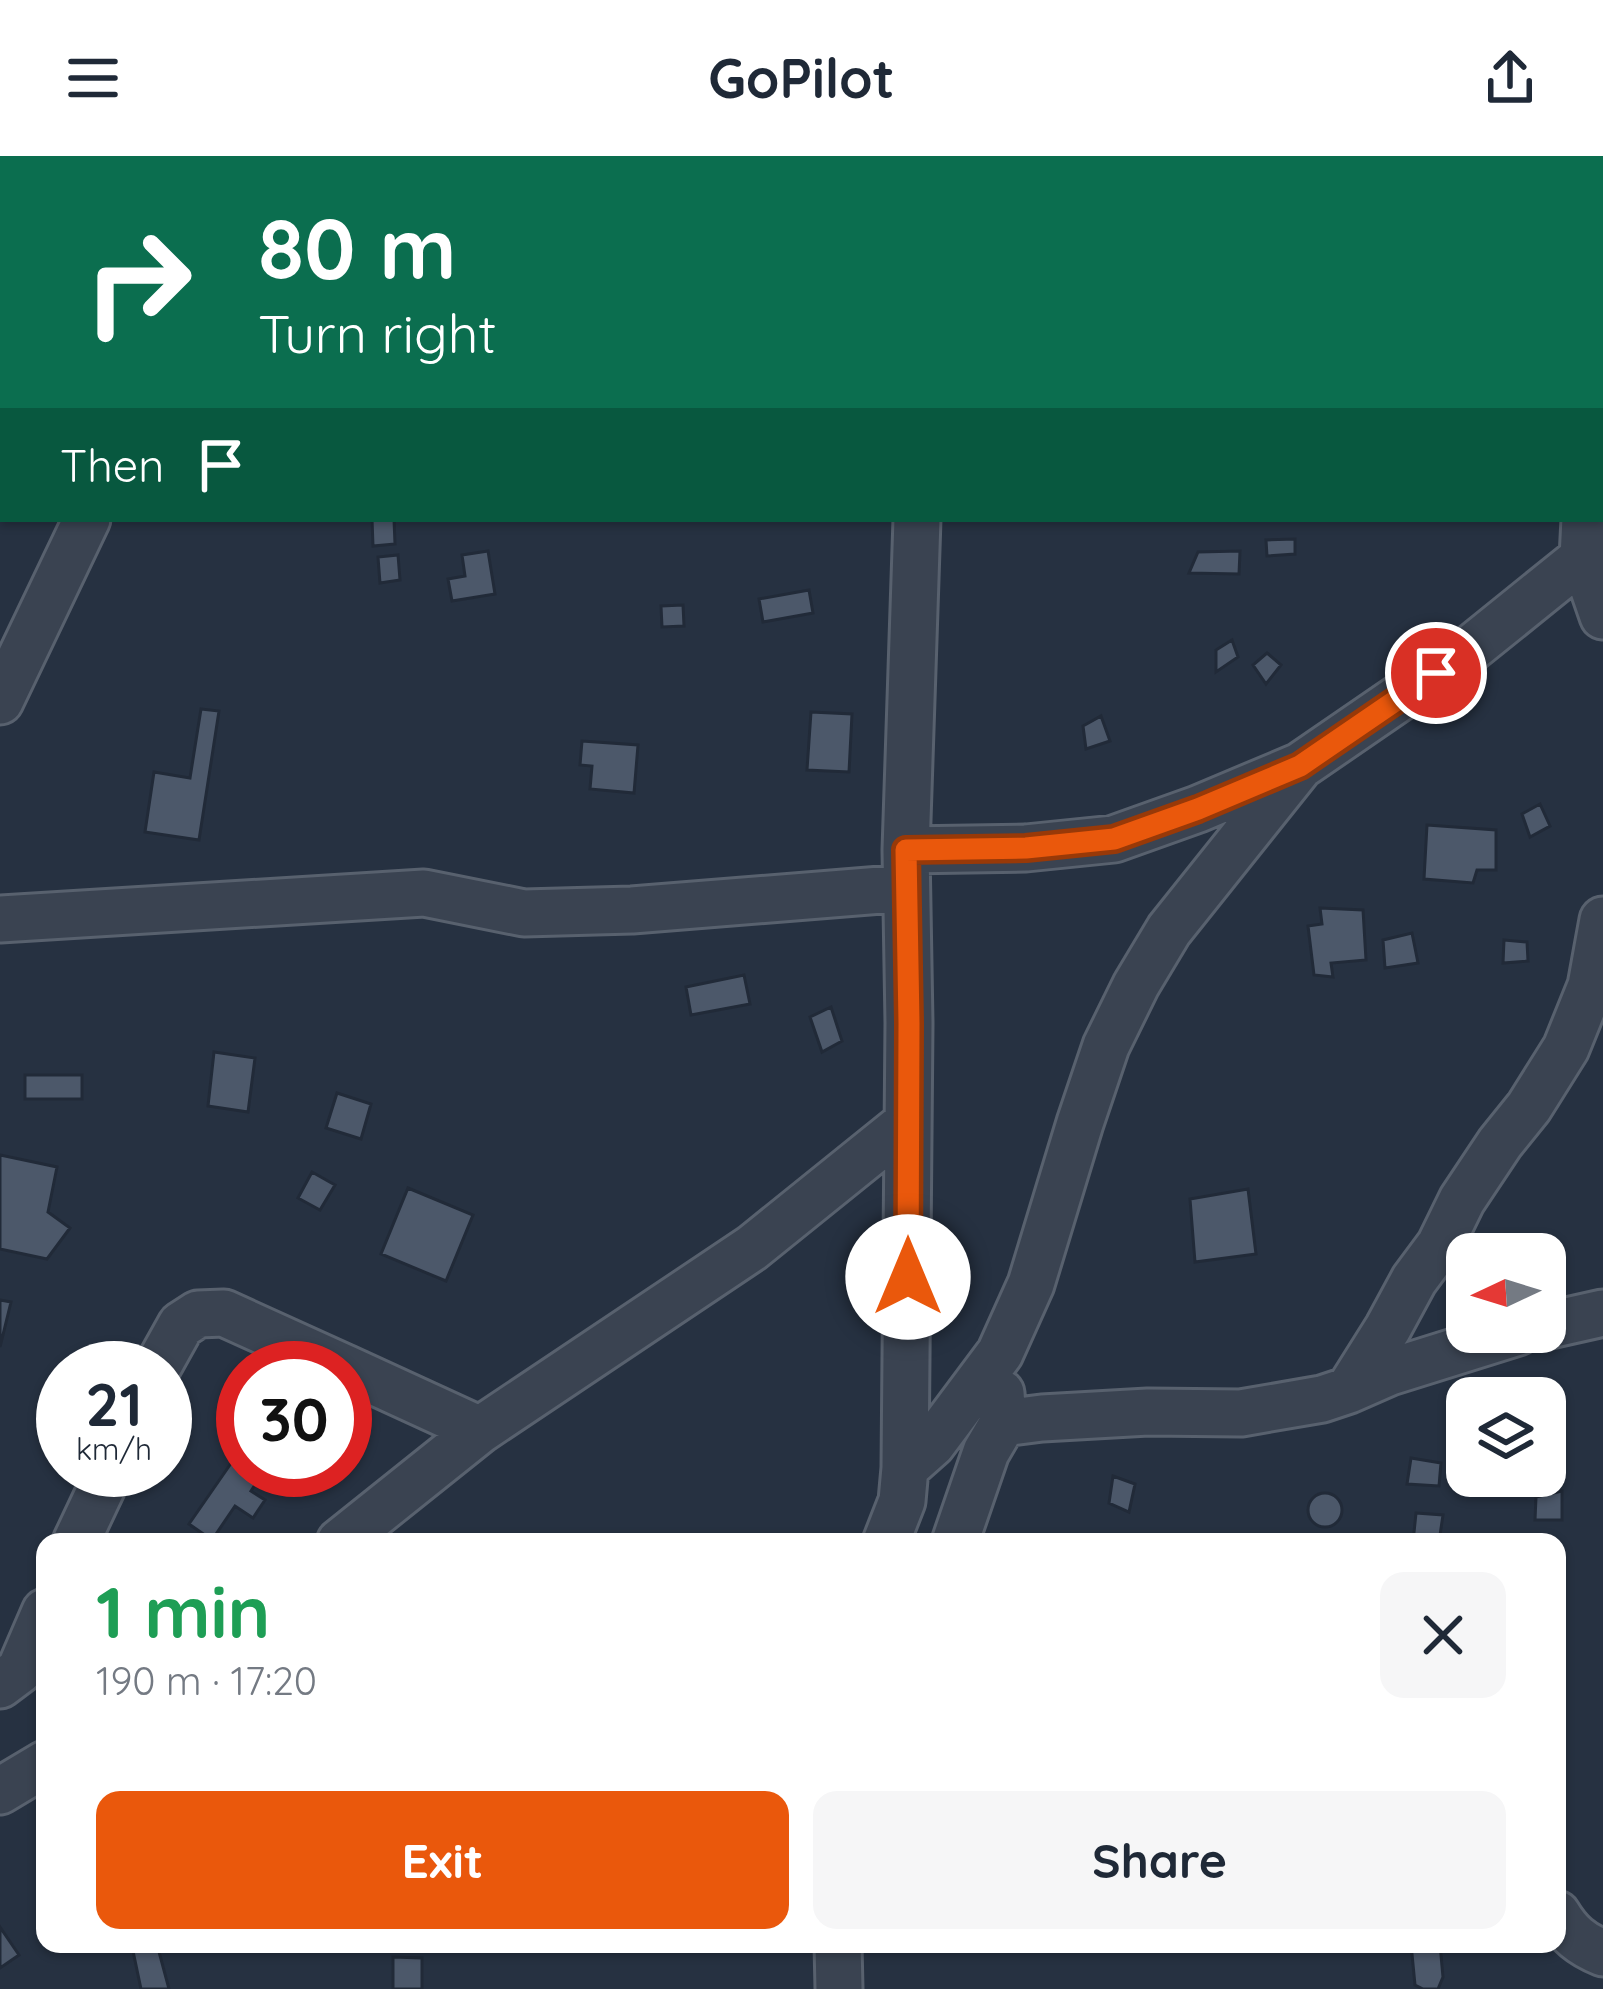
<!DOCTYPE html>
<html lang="en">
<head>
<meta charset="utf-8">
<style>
	body { margin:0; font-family:Quicksand,sans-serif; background:#f6f6f7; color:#1f2937; height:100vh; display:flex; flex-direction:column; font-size:45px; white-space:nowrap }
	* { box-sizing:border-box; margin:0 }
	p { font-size:39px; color:#747a83 }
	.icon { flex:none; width:66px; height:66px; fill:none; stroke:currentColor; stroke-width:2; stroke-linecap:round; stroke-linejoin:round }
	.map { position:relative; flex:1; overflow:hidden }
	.sheet { position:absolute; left:36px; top:1377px; width:1530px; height:420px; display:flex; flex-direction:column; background:#fff; border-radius:24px; box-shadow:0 3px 9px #0004 }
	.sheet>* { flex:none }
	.hud { position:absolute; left:0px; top:0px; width:1605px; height:366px; box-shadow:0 3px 9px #0004; background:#0b6e4f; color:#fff; overflow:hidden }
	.needle { width:78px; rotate:266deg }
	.fabs { position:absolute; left:1446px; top:1077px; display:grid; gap:24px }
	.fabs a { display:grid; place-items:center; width:120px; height:120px; border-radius:24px; background:#fff; box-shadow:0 3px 9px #0004; font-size:60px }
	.speed { position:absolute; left:36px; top:1185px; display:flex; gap:24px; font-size:60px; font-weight:700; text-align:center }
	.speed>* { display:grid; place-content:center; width:156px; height:156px; border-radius:50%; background:#fff; box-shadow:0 3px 9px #0004; line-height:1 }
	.speed small { font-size:30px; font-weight:400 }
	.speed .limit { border:18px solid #d22; background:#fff; color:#111 }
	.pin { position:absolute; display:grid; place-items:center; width:102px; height:102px; color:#fff; margin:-51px; border:6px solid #fff; border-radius:50%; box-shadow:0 3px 12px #0007 }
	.me { position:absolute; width:132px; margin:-66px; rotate:0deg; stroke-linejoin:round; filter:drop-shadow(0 0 9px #0008) }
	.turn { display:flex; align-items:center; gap:42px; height:252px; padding:0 60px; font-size:54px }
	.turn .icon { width:156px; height:156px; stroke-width:2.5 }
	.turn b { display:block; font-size:84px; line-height:102px }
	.then { display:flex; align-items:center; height:114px; padding:0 60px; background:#0003; gap:24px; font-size:45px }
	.round { display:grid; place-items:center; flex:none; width:126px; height:126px; border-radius:24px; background:#f6f6f7 }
	.summary { display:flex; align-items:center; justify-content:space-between; height:204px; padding:0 60px }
	h1 { font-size:72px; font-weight:800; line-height:90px; color:#1e9e55 }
	.action { display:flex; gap:24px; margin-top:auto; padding:24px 60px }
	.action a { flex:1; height:138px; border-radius:24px; background:#ea580c; color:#fff; font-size:48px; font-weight:800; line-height:138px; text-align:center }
	.action a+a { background:#f6f6f7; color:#1f2937 }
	header { display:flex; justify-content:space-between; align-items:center; height:156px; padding:0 60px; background:#fff; font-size:54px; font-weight:800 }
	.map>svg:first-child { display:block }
	.building { fill:#4c586a; stroke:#212a38; stroke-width:3 }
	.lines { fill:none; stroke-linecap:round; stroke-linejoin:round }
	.minor-casing { stroke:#58616e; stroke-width:51 }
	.minor { stroke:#3a4351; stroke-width:45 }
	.route-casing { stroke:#983908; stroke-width:30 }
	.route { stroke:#ea580c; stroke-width:21 }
</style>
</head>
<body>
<header><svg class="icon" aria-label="menu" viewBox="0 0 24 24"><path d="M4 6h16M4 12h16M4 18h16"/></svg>GoPilot<svg class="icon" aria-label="share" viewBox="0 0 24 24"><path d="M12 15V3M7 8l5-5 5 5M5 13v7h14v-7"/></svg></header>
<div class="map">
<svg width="1603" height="1833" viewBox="0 0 1603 1833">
	<rect width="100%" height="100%" fill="#263141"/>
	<path class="building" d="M372,363H394L395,388L373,390Z
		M1295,383V398L1267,400L1266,384Z
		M488,395L495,438L452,445L448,423L465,420L462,399Z
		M1240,395L1239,418L1189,417L1198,396Z
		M398,399L400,424L380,427L378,401Z
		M809,434L813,457L763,466L759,443Z
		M683,449L684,470L662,471L661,450Z
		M1232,484L1238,501L1216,516V494Z
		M1267,497L1281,509L1266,528L1253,509Z
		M201,553L219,555L199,684L145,676L154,616L190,622Z
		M811,556L852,558L849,616L807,614Z
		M1101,560L1110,585L1086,593L1083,570Z
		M582,585L638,589L634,637L590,633L592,610L580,609Z
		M1540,648L1550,670L1530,681L1522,658Z
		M1427,669L1496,674V714H1477L1473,727L1424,723Z
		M1320,752L1363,754L1366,804L1331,807L1333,821L1314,819L1308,770L1322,768Z
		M1412,777L1418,807L1385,812L1383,784Z
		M1504,784L1527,786L1528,805L1503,807Z
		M744,819L750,848L691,859L686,831Z
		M831,851L842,885L822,896L810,861Z
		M214,896L255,902L248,956L208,950Z
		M25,919H82V943H25Z
		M337,937L371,948L361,983L326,972Z
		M0,999L57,1011L48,1056L70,1072L47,1103L0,1093Z
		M312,1016L335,1029L320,1054L298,1042Z
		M408,1032L473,1059L446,1125L381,1098Z
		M1248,1033L1256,1098L1195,1106L1190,1043Z
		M0,1144L11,1146L0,1191Z
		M1558,1269V1309L1545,1308V1270Z
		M1411,1302L1441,1307L1439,1330L1407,1328Z
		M234,1303L243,1309V1314H250L260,1321L251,1335L265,1344L253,1362L235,1350L212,1384L189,1368Z
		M1113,1320L1135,1328L1129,1356L1109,1347Z
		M1562,1335V1364H1535L1536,1341Z
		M1308 1354a17 17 0 1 1 34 0a17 17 0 1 1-34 0Z
		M1416,1357L1443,1359L1439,1386H1413Z
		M0,1771L19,1799L0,1812Z
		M1411,1788H1440L1443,1821L1438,1833H1423L1415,1829Z
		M158,1792L169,1833H141L133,1795Z
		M393,1801L422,1802V1833H393Z"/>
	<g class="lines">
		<defs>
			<path id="minor" d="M28,3L31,0
				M217,3L218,0
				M936,3V0
				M0,33L3,30
				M1602,73L1603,68
				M1585,363L1583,402L1603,460
				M0,545L87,363
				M906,694L1026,692L1114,683L1198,653L1300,610L1469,494L1583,402L1603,391
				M0,763L424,737L524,757L632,754L906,732
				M1545,1170L1603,1157
				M157,1212L181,1169L198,1158L224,1157L345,1212
				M345,1212L480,1274
				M1349,1234L1390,1216L1518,1176
				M1003,1267L1042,1262L1148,1256L1241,1257L1322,1243L1349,1234L1388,1172L1414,1124L1440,1089L1462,1044L1500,987L1529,951L1566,892L1591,830L1603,764
				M905,1312L932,1288L1000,1197L1031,1128L1080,967L1106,890L1136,829L1169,774L1300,610
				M76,1386L110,1314
				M340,1386L480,1274L752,1092L907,967
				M886,1386L902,1345L905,1312L909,867L906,694L917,363
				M955,1386L986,1296L1003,1267L1001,1237
				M0,1529L20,1514L45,1456
				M0,1635L45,1608
				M1557,1758C1569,1778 1581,1788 1603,1797
				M838,1788L839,1833"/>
		</defs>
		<use href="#minor" class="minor-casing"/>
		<use href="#minor" class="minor"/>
	</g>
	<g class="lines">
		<defs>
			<path id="route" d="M908,1121L909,867L906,694L1026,692L1114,683L1198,653L1300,610L1436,517"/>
		</defs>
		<use href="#route" class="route-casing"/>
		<use href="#route" class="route"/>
	</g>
</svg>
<div class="fabs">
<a><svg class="needle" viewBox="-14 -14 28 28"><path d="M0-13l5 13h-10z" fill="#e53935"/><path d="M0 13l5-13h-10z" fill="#747a83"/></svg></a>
<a><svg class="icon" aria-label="layers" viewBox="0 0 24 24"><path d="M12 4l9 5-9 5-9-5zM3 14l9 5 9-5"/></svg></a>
</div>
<div class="speed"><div>21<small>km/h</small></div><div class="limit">30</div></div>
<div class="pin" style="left:1436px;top:517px;background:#d93025"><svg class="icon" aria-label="arrive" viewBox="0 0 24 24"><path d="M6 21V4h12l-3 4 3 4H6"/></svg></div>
<svg class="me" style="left:908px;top:1121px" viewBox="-20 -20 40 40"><circle r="19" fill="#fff"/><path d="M0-13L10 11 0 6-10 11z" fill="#ea580c"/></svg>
<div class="hud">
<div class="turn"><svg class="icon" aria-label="right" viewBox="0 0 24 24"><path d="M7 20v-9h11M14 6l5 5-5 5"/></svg><div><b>80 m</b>Turn right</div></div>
<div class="then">Then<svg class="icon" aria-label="arrive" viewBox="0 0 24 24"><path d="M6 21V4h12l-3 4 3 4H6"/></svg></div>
</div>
<section class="sheet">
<div class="summary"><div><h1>1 min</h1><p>190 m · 17:20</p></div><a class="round"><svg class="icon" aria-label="close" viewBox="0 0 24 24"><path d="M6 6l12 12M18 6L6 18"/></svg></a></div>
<div class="action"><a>Exit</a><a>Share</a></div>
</section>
</div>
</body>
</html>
